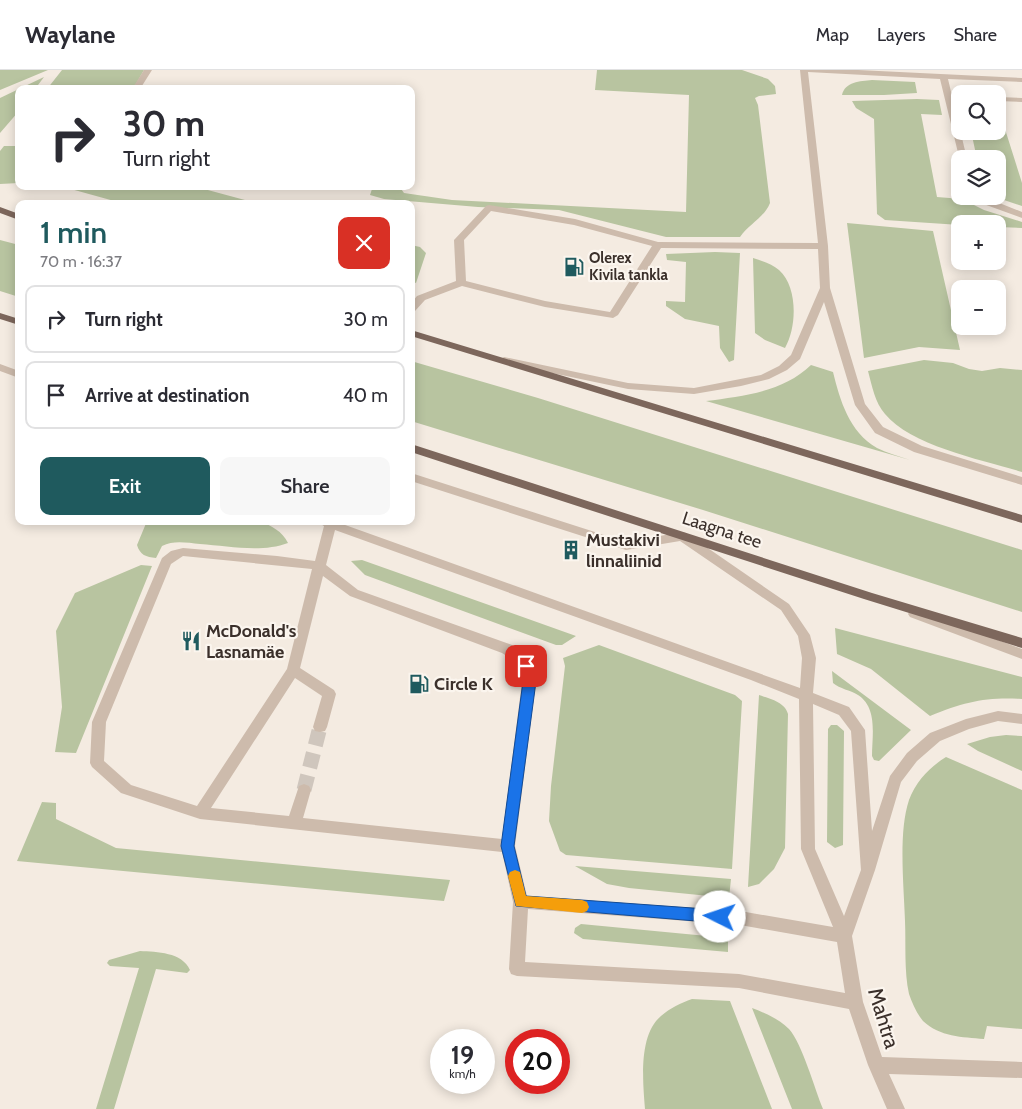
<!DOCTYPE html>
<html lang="en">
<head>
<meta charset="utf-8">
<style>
	body { margin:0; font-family:Cabin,sans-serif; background:#f7f7f7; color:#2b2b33; height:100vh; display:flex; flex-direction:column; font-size:19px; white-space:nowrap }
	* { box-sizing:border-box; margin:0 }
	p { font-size:16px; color:#7c7c81 }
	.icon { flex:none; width:28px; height:28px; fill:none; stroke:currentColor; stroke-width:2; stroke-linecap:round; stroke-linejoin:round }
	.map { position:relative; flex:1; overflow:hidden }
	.details { position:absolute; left:15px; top:130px; width:400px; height:325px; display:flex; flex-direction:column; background:#fff; border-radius:10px; box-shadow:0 2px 12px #0003 }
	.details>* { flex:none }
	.banner { position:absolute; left:15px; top:15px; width:400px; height:105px; border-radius:10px; box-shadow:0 2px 12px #0003; background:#fff; color:#2b2b33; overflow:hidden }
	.controls { position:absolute; left:951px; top:15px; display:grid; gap:10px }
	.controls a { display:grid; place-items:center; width:55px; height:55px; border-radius:10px; background:#fff; box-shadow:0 2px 12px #0003; font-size:25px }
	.speed { position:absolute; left:430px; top:959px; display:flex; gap:10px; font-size:25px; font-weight:700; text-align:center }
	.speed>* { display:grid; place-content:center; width:65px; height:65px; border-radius:50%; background:#fff; box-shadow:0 2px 12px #0003; line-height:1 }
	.speed small { font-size:12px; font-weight:400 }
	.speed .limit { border:8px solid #d22; background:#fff; color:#111 }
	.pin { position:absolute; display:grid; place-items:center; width:42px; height:42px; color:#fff; margin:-21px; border-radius:10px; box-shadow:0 2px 8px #0006 }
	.me { position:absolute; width:55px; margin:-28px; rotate:274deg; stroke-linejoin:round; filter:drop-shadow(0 0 4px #0008) }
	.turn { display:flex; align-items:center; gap:18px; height:105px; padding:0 25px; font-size:22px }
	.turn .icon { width:65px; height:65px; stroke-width:2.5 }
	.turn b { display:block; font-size:35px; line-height:42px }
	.round { display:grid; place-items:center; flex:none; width:52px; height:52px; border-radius:10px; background:#f7f7f7 }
	.overview { display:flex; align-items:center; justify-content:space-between; height:85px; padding:0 25px }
	h1 { font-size:30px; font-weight:600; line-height:38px; color:#1f5a5e }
	.primary-button { display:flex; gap:10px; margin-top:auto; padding:10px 25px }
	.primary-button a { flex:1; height:58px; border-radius:10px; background:#1f5a5e; color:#fff; font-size:20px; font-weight:600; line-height:58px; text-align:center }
	.primary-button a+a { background:#f7f7f7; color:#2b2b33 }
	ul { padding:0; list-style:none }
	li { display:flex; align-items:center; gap:15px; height:68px; margin:0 10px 8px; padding:0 15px; border:2px solid #e1e1e2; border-radius:10px }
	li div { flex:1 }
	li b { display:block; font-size:19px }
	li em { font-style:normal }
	header { display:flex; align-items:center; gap:30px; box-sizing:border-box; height:70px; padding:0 25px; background:#fff; border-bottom:1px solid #e1e1e2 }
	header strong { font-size:24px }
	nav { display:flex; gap:28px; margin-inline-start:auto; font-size:18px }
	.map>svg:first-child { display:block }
	.green { fill:#b8c4a0 }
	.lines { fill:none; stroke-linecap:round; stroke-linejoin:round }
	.minor-tunnel { stroke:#cfc6bd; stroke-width:15; stroke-dasharray:15 8; stroke-linecap:butt }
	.minor { fill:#cdbbac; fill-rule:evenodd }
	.major { fill:#7d675c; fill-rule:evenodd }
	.route { fill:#1a73e8; stroke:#114b97 }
	.slow { fill:#f59e0b }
	.labels { text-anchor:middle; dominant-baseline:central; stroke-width:4.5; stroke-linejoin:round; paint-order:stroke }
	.far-poi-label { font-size:15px; font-weight:bold; fill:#3b302b; stroke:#fbf5ee; text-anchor:start }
	.street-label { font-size:18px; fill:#3b302b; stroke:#fbf5ee }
	.poi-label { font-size:18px; font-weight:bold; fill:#3b302b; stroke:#fbf5ee; text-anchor:start }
	.near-street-label { font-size:21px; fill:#3b302b; stroke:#fbf5ee }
</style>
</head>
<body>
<header>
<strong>Waylane</strong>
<nav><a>Map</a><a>Layers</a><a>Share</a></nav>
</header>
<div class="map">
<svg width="1022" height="1039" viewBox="0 0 1022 1039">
	<rect width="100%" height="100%" fill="#f4ebe1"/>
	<path class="green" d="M0,0H48L0,20Z
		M62,0H144L133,19H47Z
		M597,0H742L768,9L775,16L776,24L759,26L755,28L758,35L770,133C764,148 749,154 740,167H666L559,140L478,137L384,129L370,125L373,116H399L404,123L452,130L686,142L689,25L595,20Z
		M44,7L35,19H19V41L0,63V28Z
		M872,10L915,12L917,23L884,25H842C845,12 860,11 872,10Z
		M917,29L939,30L942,45L921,44L937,127L962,129L984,140L1022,152V158L998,157V154H960V155L885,150L877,144L874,49L856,38L852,31Z
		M998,37L1022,113V136L1004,130L998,124V89H977L971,61H998Z
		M4,76H19V113L0,114V81Z
		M60,116H193L260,134H125Z
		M847,153L933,161L960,280L919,277L864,288Z
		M0,170L19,175V227L0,221Z
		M411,175L420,177L426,183L416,213L411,211Z
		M715,182L740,183L734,290L729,292L720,278L719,256L685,249L666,236V231L685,232L686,192L667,190L666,184Z
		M753,188C762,191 772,194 779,200C798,217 797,257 785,278L765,270L755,263Z
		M924,290L953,293L969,299L982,301L1000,298L1022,300V402C983,390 911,376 885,344C875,333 872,316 868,301Z
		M411,291L538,328L1022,480V542L703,440L411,351Z
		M811,295L833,302C840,330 849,362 877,378C887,383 899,386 910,390L706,331C743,326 783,322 811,295Z
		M147,451H259C272,456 282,461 288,473C262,483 228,476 200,474C187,473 174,470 162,476L156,488C146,487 140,485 137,475Z
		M362,490L576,566L562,575H556L365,505L351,491Z
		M141,495L152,496L76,683L55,682L62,637L56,561L75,523Z
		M835,558L1022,607V629C985,627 965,632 930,646L871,599L837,584Z
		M599,575L735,625L742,631L732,799L566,785L560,781L549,751L551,716L565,596L563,588Z
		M832,601L911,660L879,691L874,690L872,686C872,666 878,638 858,625C850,620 840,619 833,613Z
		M759,625C770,629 785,632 788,644L785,778L774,799L759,814L748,817Z
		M831,655H837L844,661L843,775L835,778L827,772L828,659Z
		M1006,665L1022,666V701L978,681L967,674L990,667Z
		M946,687L1022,720V959L987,956L984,969C962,967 940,967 923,951C917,944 912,933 909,924C904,901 906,875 905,851C904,816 898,763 909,730C916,711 930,697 946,687Z
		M42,732L56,733V749L116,778L450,810L444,831L17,791Z
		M575,796L731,809L729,828L629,818L607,814Z
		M581,854L728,868V882L583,869L574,863L575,858Z
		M140,881C157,882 182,882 190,900L187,903L156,899L114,1039H96L139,898L110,896L107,893L109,890Z
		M692,929L730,931L772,1039H645C643,1013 638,965 661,946C670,938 681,933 692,929Z
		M752,938C765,943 779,949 789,959C802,973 815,1020 823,1039H792Z"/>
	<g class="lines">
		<path class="minor-tunnel" d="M304,720L320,657"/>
		<path class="minor" d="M144,0H152L140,19H132Z
			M800,0H858L1022,8V12L948,9L967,89H960V91L940,9L808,2L828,176L830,218L865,334L883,357L922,376L1022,407V415L914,382L875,363L855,335L824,232L800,289L787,300L769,309L741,316L694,324L628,319L504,293L499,290L504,287L628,313L694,318L761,305L779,296L791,285L820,218L818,179L661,178L618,245L613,248L545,237L462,216L425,230L415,241L411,242V233L417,226L456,211L454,170L486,136L489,135L575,149L658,172L818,173ZM491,141L574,155L652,176L610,242L545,231L466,211L464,170Z
			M998,27L1022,28V32L998,31Z
			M973,126H982L1022,142V148L978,132Z
			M0,294L19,301V308L0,301Z
			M411,403L626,472L682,462L686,463L789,534L810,565L816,588L813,623L849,637L865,660L872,761L890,706L907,683L930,663L966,649L998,641L1022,644V654L998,651L969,659L940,671L917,691L901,712L875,800L852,866L863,932L882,987L1022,992V1008L889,1004L905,1039H887L868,995L849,939L739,918L517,906L511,904L509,899L513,832L502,782L200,749L121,723L92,697L90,693L92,652L162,488L171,481L183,478L277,486L315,491L324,456L315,451H334L800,618L802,588L798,566L781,540L680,471L626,480L411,411ZM335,460L751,610L799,629L801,779L833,857L740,841L527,826L515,776L537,604C529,589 526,585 512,575L358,520L326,495ZM183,486L312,499L287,599L197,736L131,715L104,691L106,652L171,494ZM323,506L350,526L502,583L518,593L523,604L502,769L303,748L311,720L309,716L304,714L299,716L289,746L211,738L295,608L322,626L313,657L315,661L320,662L325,661L327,657L336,624L334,620L300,598ZM813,634L839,645L851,661L861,800L844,846L815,779ZM528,839L740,855L837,872L845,923L739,904L525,892Z
			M914,539L1022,579V589L910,547L908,544L910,541Z"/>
		<path class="major" d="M0,137L19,144V150L0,143Z
			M0,243L19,249V255L0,249Z
			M411,260L1022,445V453L411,266Z
			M411,374L872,523L1022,568V578L864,529L411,382Z"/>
	</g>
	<path class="route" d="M526,591L530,592L537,604L514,776L526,826L720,840L725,842L727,847L725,851L720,853L516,836L501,776L524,604L520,596L521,592Z"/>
	<path class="slow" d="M515,800L520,802L526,826L582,830L587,832L589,837L587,841L582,843L516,836L508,806L510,802Z"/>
	<defs>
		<symbol id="fuel-bare" viewBox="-9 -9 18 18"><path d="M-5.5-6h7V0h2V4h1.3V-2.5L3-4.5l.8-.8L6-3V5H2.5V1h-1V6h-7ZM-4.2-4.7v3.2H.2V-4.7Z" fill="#1f5a5e" stroke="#fbf5ee" stroke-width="2.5" paint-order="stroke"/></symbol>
		<symbol id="building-bare" viewBox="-9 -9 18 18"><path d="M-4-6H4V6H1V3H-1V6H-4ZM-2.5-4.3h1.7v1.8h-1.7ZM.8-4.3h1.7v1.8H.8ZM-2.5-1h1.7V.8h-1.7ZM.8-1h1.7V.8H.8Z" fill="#1f5a5e" stroke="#fbf5ee" stroke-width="2.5" paint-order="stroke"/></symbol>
		<symbol id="restaurant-bare" viewBox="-9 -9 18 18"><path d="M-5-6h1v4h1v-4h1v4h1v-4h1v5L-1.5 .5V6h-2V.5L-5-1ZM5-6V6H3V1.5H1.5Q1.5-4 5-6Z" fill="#1f5a5e" stroke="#fbf5ee" stroke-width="2.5" paint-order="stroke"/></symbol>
	</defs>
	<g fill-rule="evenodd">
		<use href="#fuel-bare" x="560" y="183" width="28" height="28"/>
		<use href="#building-bare" x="557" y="466" width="28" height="28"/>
		<use href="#restaurant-bare" x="177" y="557" width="28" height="28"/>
		<use href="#fuel-bare" x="405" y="600" width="28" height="28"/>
	</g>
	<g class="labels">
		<g class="far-poi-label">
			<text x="589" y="188">Olerex<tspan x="589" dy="17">Kivila tankla</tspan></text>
		</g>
		<g class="street-label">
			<text transform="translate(722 460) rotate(18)">Laagna tee</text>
		</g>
		<g class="poi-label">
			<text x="586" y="470">Mustakivi<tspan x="586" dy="21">linnaliinid</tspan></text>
			<text x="206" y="561">McDonald's<tspan x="206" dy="21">Lasnamäe</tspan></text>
			<text x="434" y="614">Circle K</text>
		</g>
		<g class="near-street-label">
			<text transform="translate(884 948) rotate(73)">Mahtra</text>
		</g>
	</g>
</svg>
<div class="controls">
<a><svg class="icon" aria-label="search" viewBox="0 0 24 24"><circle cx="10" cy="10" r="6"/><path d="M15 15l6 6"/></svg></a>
<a><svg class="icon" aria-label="layers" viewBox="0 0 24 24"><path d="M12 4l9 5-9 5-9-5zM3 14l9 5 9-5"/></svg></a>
<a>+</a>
<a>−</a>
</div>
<div class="speed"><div>19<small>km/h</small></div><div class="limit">20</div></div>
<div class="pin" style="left:526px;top:596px;background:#d93025"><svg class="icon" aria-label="arrive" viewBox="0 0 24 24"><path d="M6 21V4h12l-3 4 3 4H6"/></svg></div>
<svg class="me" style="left:720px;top:847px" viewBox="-20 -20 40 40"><circle r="19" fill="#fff"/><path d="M0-13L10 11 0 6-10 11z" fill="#1a73e8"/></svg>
<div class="banner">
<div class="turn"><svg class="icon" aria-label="right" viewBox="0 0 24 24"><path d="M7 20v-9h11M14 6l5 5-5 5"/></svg><div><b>30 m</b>Turn right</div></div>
</div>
<section class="details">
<div class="overview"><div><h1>1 min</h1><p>70 m · 16:37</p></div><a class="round" style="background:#d93025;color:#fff"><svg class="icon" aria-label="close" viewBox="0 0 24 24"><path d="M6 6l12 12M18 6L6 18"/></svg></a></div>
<ul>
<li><svg class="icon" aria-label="right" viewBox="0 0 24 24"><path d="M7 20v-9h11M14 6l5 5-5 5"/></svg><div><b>Turn right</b></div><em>30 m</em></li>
<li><svg class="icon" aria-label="arrive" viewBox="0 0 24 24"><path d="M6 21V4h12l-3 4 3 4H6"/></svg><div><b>Arrive at destination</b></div><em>40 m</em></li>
</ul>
<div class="primary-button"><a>Exit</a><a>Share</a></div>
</section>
</div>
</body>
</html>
